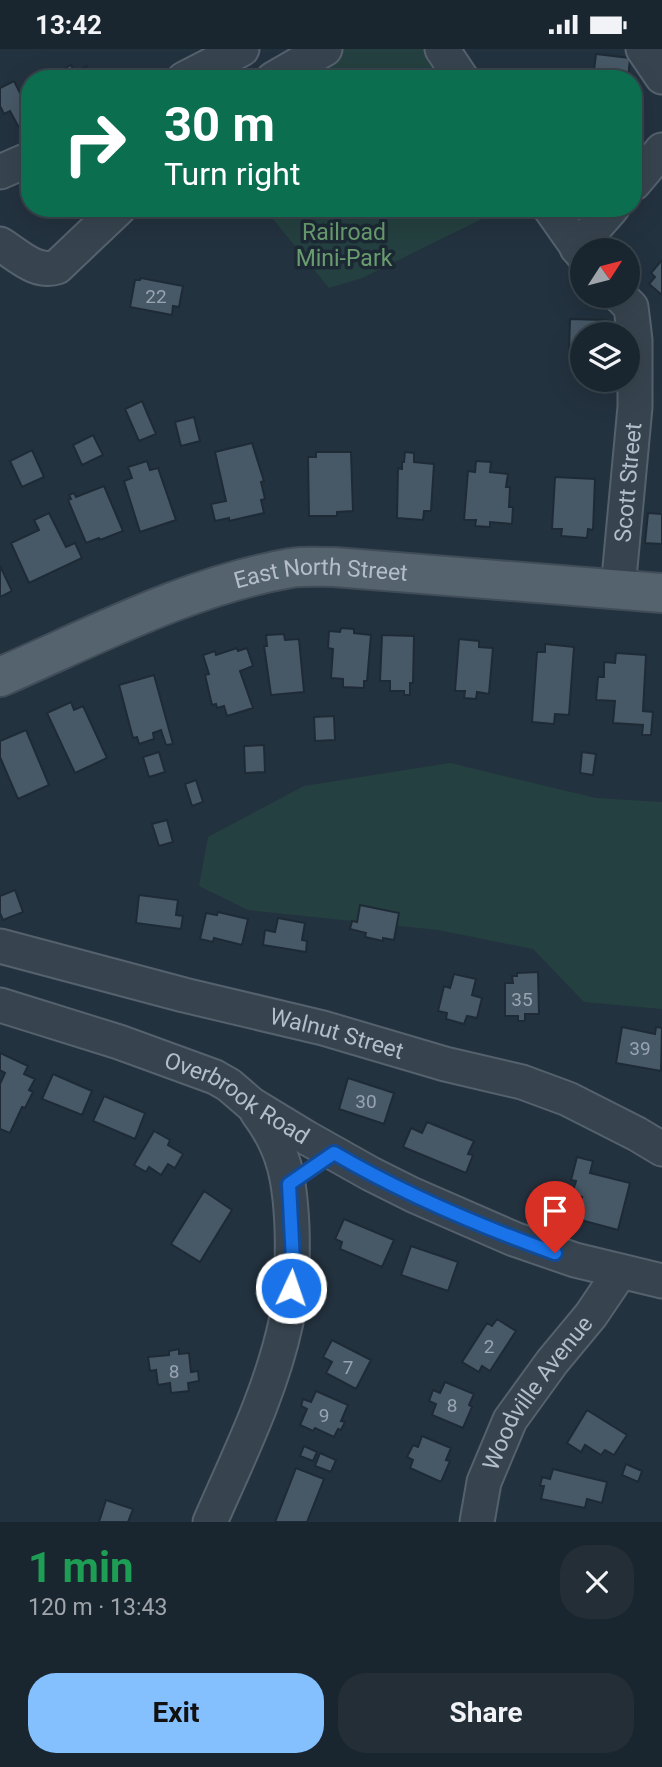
<!DOCTYPE html>
<html lang="en">
<head>
<meta charset="utf-8">
<style>
	body { margin:0; font-family:Roboto,sans-serif; background:#232e37; color:#f1f3f6; height:100vh; display:flex; flex-direction:column; font-size:26px; white-space:nowrap }
	* { box-sizing:border-box; margin:0 }
	p { font-size:23px; color:#9fa5aa }
	.icon { flex:none; width:38px; height:38px; fill:none; stroke:currentColor; stroke-width:2; stroke-linecap:round; stroke-linejoin:round }
	.map { position:relative; height:1473px; overflow:hidden }
	.side { display:flex; flex-direction:column; background:#1a262f; flex:1 }
	.side>* { flex:none }
	.guide { position:absolute; left:21px; top:21px; width:621px; height:147px; border-radius:28px; box-shadow:0 7px 28px #0002,0 0 0 2px #38434b; background:#0b6e4f; color:#fff; overflow:hidden }
	.needle { width:46px; rotate:54deg }
	.buttons { position:absolute; left:570px; top:189px; display:grid; gap:14px }
	.buttons a { display:grid; place-items:center; width:70px; height:70px; border-radius:50%; background:#1a262f; box-shadow:0 7px 28px #0002,0 0 0 2px #38434b; font-size:35px }
	.pin { position:absolute; display:grid; place-items:center; width:60px; height:60px; color:#fff; margin:-72px -30px; border-radius:50% 50% 50% 0; rotate:-45deg; box-shadow:0 0 7px #0007 }
	.pin .icon { rotate:45deg }
	.me { position:absolute; width:77px; margin:-38px; rotate:3deg; stroke-linejoin:round; filter:drop-shadow(0 0 5px #0008) }
	.turn { display:flex; align-items:center; gap:24px; height:147px; padding:0 28px; font-size:32px }
	.turn .icon { width:91px; height:91px; stroke-width:2.5 }
	.turn b { display:block; font-size:49px; line-height:60px }
	.round { display:grid; place-items:center; flex:none; width:74px; height:74px; border-radius:28px; background:#232e37 }
	.overview { display:flex; align-items:center; justify-content:space-between; height:119px; padding:0 28px }
	h1 { font-size:42px; font-weight:700; line-height:52px; color:#1e9e55 }
	.action { display:flex; gap:14px; margin-top:auto; padding:14px 28px }
	.action a { flex:1; height:80px; border-radius:28px; background:#85c0fe; color:#111; font-size:28px; font-weight:700; line-height:80px; text-align:center }
	.action a+a { background:#232e37; color:#f1f3f6 }
	.status { display:flex; justify-content:space-between; align-items:center; height:49px; padding:0 35px; background:#1a262f; direction:ltr }
	.status svg { height:19px; fill:currentColor }
	.map>svg:first-child { display:block }
	.green { fill:#254040 }
	.building { fill:#475866; stroke:#1e2b36; stroke-width:2 }
	.lines { fill:none; stroke-linecap:round; stroke-linejoin:round }
	.minor-casing { stroke:#55616d; stroke-width:37 }
	.major-casing { stroke:#404d58; stroke-width:42 }
	.minor { stroke:#37444f; stroke-width:33 }
	.major { stroke:#55636f; stroke-width:38 }
	.route-casing { stroke:#114b97; stroke-width:18 }
	.route { stroke:#1a73e8; stroke-width:12 }
	.labels { text-anchor:middle; dominant-baseline:central; stroke-width:7; stroke-linejoin:round; paint-order:stroke }
	.number-label { font-size:19px; fill:#98a4b1 }
	.park-label { font-size:23px; fill:#699c6f; stroke:#1c2934 }
	.street-label { font-size:23px; fill:#b3beca; stroke:#1c2934 }
</style>
</head>
<body>
<div class="status"><b>13:42</b><svg viewBox="0 0 49 12"><path d="M0 12V9h3v3zM5 12V6h3v6zM10 12V3h3v9zM15 12V0h3v12zM26 1h20v11H26zM47 4h2v5h-2z"/></svg></div>
<div class="map">
<svg width="662" height="1473" viewBox="0 0 662 1473">
	<rect width="100%" height="100%" fill="#23323f"/>
	<path class="green" d="M333,0H429L450,30H282Z
		M264,159H504L362,229L329,239Z
		M450,714L596,749L662,753V960L584,953L533,900L438,881L248,861L199,837L208,788L304,737Z"/>
	<path class="building" d="M596,5L630,9L628,30H593Z
		M71,16L75,24L86,17L94,30H54L52,27Z
		M14,32L30,64V82L23,86L10,62L4,65L0,57V39Z
		M662,211V246L649,235L655,228L651,224Z
		M141,229L183,237L179,258L173,257L172,266L130,258L135,231H140Z
		M570,270L606,271L605,278H615V285H583V303L569,302Z
		M142,352L156,385L139,392L125,360Z
		M194,368L200,392L181,397L175,373Z
		M93,386L103,406L82,416L73,396Z
		M252,394L264,432L261,433L265,450L261,451L264,464L229,472V469L215,472L211,455L226,452L215,403Z
		M32,401L44,428L22,438L10,412Z
		M316,403H351L353,462L337,463V467H309L308,408H316Z
		M405,403L414,404V413L434,415L431,462H424L423,471L397,469L398,419L402,420V413H404Z
		M147,412L150,421L158,419L176,471L140,483L124,432L132,429L128,418Z
		M476,412L491,413L490,423L508,425L506,438H510L509,458H513L512,475L490,473V478L475,477L476,471H464L468,422L475,423Z
		M555,428L595,430L593,481L588,480L587,489L561,487L562,480H552Z
		M104,437L123,482L100,491L99,489L86,494L68,451L71,450L69,446L74,444L76,448Z
		M49,464L66,498L75,494L82,509L29,534L11,494L39,481L34,471Z
		M648,464L662,465V495L645,494Z
		M0,517L12,542L0,548Z
		M341,579L354,580V584L371,586L367,632H364V639L343,638V630L331,629L333,600L328,599L329,582L340,583Z
		M284,585L285,591L299,590L304,643L271,646L264,597H267L266,586Z
		M382,586L414,587L413,634H410V646H404V642H390V632H380Z
		M459,590L479,592V598L493,599L489,645L477,643L476,650L464,649L465,642H455Z
		M545,595L574,598L569,666L555,665L554,675L532,673L537,603H545Z
		M237,599L238,602L247,599L253,617L240,622L253,659L227,667L224,657L217,659L216,655L212,656L205,626L209,625L203,606L215,602L216,606Z
		M616,604L646,606L643,662L653,663L651,686H642L643,676L613,674L615,652L596,651L598,628H604V613L615,614Z
		M154,626L173,695L166,696L161,681L153,684L154,690L139,695L137,688L133,689L119,636Z
		M71,653L74,661L83,657L107,709L75,724L47,664Z
		M334,667L335,691L315,692L314,668Z
		M26,681L49,736L18,750L0,708V692Z
		M264,696L265,723L245,724L244,697Z
		M159,703L165,723L149,728L143,708Z
		M582,703L596,705L593,726L580,724Z
		M196,731L203,753L192,757L185,735Z
		M167,771L173,793L159,797L152,775Z
		M15,841L23,863L3,871L0,864V847Z
		M139,846L178,851L176,866L183,867L181,880L136,874Z
		M360,856L399,864L394,891L383,889V892L365,888L366,884L350,880L352,872L357,873Z
		M218,863L248,870L242,896L214,889L213,893L200,890L206,864L217,866Z
		M278,869L305,874L302,891L307,892L306,903L263,896L265,881L275,883Z
		M538,923L539,965H525V972H518V967H505V934H513L512,927H517V924Z
		M454,925L476,930L472,946L482,949L477,969L467,967L464,975L446,970L447,964L438,962L444,937L450,939Z
		M622,978L655,985L656,978L662,979L661,1022L616,1014Z
		M0,1004L28,1017L24,1025L35,1030L29,1041L33,1043L25,1059L22,1058L10,1084L0,1080V1035L5,1024L0,1021Z
		M53,1025L92,1042L82,1066L42,1050Z
		M348,1029L394,1044L384,1075L339,1060Z
		M104,1047L145,1064L135,1090L93,1072Z
		M427,1073L474,1092L468,1105L473,1106L466,1124L403,1098L411,1079L422,1084Z
		M154,1082L170,1091L168,1096L183,1105L175,1119L168,1115L161,1126L149,1118L146,1123L134,1116Z
		M577,1108L593,1112L590,1124L630,1134L618,1181L577,1170L582,1148L572,1145L576,1132L571,1131Z
		M204,1142L232,1161L200,1213L171,1195Z
		M344,1170L394,1191L382,1218L340,1200L342,1193L335,1190Z
		M411,1197L458,1213L448,1242L401,1226Z
		M497,1270L516,1282L490,1322L482,1317L479,1323L462,1313L487,1274L492,1277Z
		M332,1291L371,1311L356,1340L326,1324L332,1313L323,1308Z
		M179,1300V1305L189,1304L191,1323L198,1322L199,1332L188,1334L189,1342L171,1344L170,1334L158,1336L156,1321L150,1322L148,1308L169,1306V1302Z
		M445,1333L474,1345L469,1356L472,1358L463,1379L432,1366L436,1355L429,1352L433,1341L440,1344Z
		M316,1342L348,1356L341,1372L345,1373L341,1381L338,1380L334,1388L315,1379L313,1382L300,1376L307,1360L301,1357L303,1350L311,1353Z
		M587,1361L627,1386L614,1406L605,1401L601,1406L585,1396L581,1403L567,1394Z
		M422,1387L451,1399L446,1411L450,1412L441,1433L410,1419L413,1411L407,1408L413,1396L418,1398Z
		M304,1397L317,1403L313,1412L300,1407Z
		M320,1404L336,1411L331,1423L315,1417Z
		M626,1415L642,1422L638,1433L622,1426Z
		M296,1419L324,1430L307,1473H275Z
		M553,1420L607,1433L602,1454L587,1450L585,1459L541,1450L544,1437H540L542,1428L550,1430Z
		M106,1451L133,1460L128,1473H99Z"/>
	<g class="lines">
		<defs>
			<g id="minor">
				<path d="M442,0L462,30"/>
				<path d="M643,0L662,28"/>
				<path d="M184,30L242,0"/>
				<path d="M273,30L325,0"/>
				<path d="M0,123L30,110"/>
				<path d="M634,134L662,101"/>
				<path d="M550,159L583,206"/>
				<path d="M0,195C18,206 36,225 57,218L119,159"/>
				<path d="M577,199L612,159"/>
				<path id="s1" d="M618,540L635,358V291L631,258L620,247"/>
				<path id="s2" d="M0,897L184,946L323,979L445,1015L522,1033L568,1050L637,1085L662,1100"/>
				<path id="s3" d="M0,956L119,993L215,1028L229,1036L251,1055L307,1089L371,1125L413,1146L514,1190L575,1211L662,1232"/>
				<path d="M210,1473C238,1409 271,1343 286,1273C292,1242 293,1210 292,1178C290,1132 285,1100 257,1063"/>
				<path id="s4" d="M477,1473L484,1433L510,1371L552,1313L591,1266L620,1223"/>
			</g>
			<g id="major">
				<path id="s5" d="M0,628C92,588 191,536 291,519C305,517 319,518 334,518L662,544"/>
			</g>
		</defs>
		<use href="#minor" class="minor-casing"/>
		<use href="#major" class="major-casing"/>
		<use href="#minor" class="minor"/>
		<use href="#major" class="major"/>
	</g>
	<g class="lines">
		<defs>
			<path id="route" d="M291,1239L293,1212L289,1135L334,1104C404,1145 479,1177 555,1204"/>
		</defs>
		<use href="#route" class="route-casing"/>
		<use href="#route" class="route"/>
	</g>
	<g class="labels">
		<g class="number-label">
			<text x="156" y="247">22</text>
			<text x="522" y="950">35</text>
			<text x="640" y="999">39</text>
			<text x="366" y="1052">30</text>
			<text x="489" y="1297">2</text>
			<text x="348" y="1318">7</text>
			<text x="174" y="1322">8</text>
			<text x="452" y="1356">8</text>
			<text x="324" y="1366">9</text>
		</g>
		<g class="park-label">
			<text x="344" y="183">Railroad<tspan x="344" dy="26">Mini-Park</tspan></text>
		</g>
		<g class="street-label">
			<text stroke="none"><textPath href="#s1" startOffset="107">Scott Street</textPath></text>
			<text stroke="none"><textPath href="#s5" startOffset="341">East North Street</textPath></text>
			<text stroke="none"><textPath href="#s2" startOffset="348">Walnut Street</textPath></text>
			<text stroke="none"><textPath href="#s3" startOffset="256">Overbrook Road</textPath></text>
			<text stroke="none"><textPath href="#s4" startOffset="145">Woodville Avenue</textPath></text>
		</g>
	</g>
</svg>
<div class="buttons">
<a><svg class="needle" viewBox="-14 -14 28 28"><path d="M0-13l5 13h-10z" fill="#e53935"/><path d="M0 13l5-13h-10z" fill="#9fa5aa"/></svg></a>
<a><svg class="icon" aria-label="layers" viewBox="0 0 24 24"><path d="M12 4l9 5-9 5-9-5zM3 14l9 5 9-5"/></svg></a>
</div>
<div class="pin" style="left:555px;top:1204px;background:#d93025"><svg class="icon" aria-label="arrive" viewBox="0 0 24 24"><path d="M6 21V4h12l-3 4 3 4H6"/></svg></div>
<svg class="me" style="left:291px;top:1239px" viewBox="-20 -20 40 40"><circle r="17" fill="#1a73e8" stroke="#fff" stroke-width="3"/><path d="M0-11L8 9 0 5-8 9z" fill="#fff"/></svg>
<div class="guide">
<div class="turn"><svg class="icon" aria-label="right" viewBox="0 0 24 24"><path d="M7 20v-9h11M14 6l5 5-5 5"/></svg><div><b>30 m</b>Turn right</div></div>
</div>
</div>
<section class="side">
<div class="overview"><div><h1>1 min</h1><p>120 m · 13:43</p></div><a class="round"><svg class="icon" aria-label="close" viewBox="0 0 24 24"><path d="M6 6l12 12M18 6L6 18"/></svg></a></div>
<div class="action"><a>Exit</a><a>Share</a></div>
</section>
</body>
</html>
